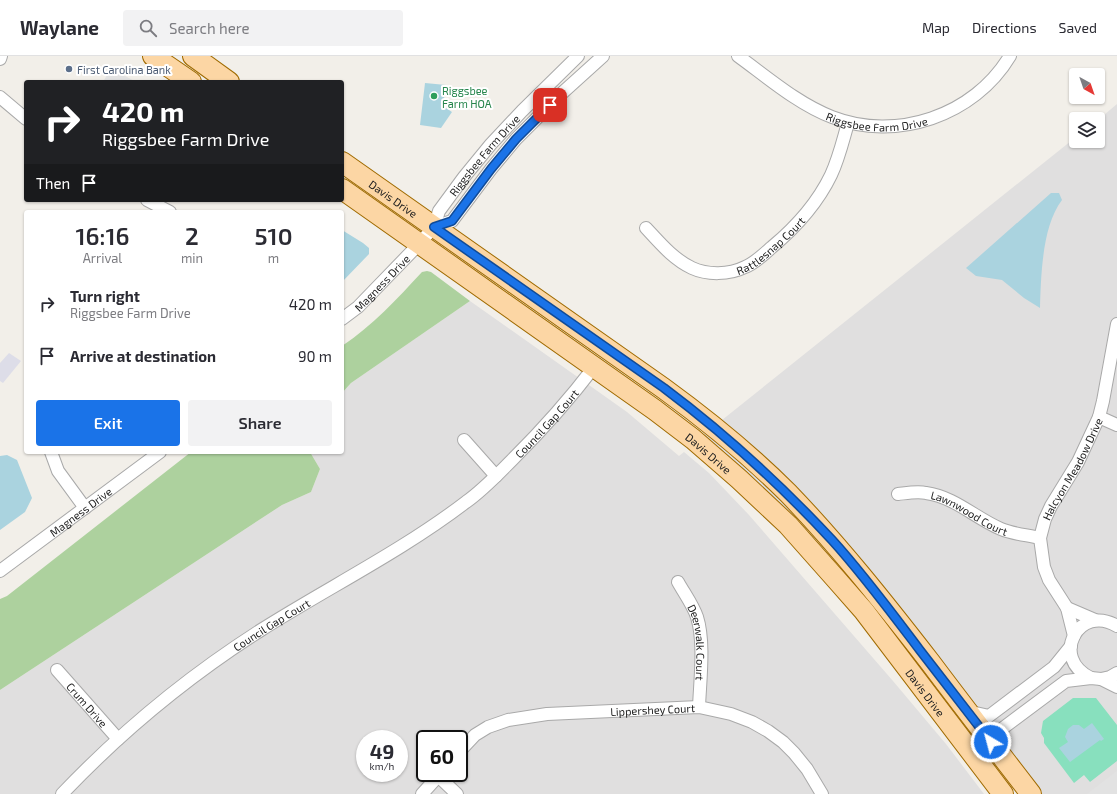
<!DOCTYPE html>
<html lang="en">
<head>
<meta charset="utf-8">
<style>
	body { margin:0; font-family:"Exo 2",sans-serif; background:#f2f2f3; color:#2b2b33; height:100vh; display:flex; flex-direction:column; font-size:15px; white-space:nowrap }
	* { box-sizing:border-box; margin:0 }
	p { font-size:13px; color:#7c7c81 }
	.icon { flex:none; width:22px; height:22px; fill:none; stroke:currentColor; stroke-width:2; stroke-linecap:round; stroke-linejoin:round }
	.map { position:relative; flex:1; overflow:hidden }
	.side { position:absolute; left:24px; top:154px; width:320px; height:244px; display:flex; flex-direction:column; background:#fff; border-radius:4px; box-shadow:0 1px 3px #0004 }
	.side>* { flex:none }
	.hud { position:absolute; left:24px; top:24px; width:320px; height:122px; border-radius:4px; box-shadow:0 1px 3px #0004; background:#202124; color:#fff; overflow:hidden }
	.needle { width:26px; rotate:140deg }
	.controls { position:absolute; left:1069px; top:12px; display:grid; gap:8px }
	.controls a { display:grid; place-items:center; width:36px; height:36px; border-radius:4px; background:#fff; box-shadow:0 1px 3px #0004; font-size:20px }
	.speed { position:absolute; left:356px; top:674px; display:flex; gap:8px; font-size:20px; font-weight:700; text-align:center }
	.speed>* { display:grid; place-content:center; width:52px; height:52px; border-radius:50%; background:#fff; box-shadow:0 1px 3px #0004; line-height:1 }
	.speed small { font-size:10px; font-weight:400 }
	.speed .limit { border:2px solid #111; border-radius:6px; background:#fff; color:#111 }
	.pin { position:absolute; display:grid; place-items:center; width:34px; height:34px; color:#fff; margin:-17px; border-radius:8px; box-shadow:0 2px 6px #0006 }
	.me { position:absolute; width:44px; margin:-22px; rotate:323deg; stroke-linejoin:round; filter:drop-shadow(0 0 3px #0008) }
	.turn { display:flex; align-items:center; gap:14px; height:84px; padding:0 12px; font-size:18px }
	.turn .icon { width:52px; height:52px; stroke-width:2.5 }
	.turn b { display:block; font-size:28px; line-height:34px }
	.then { display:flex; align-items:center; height:38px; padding:0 12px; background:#0003; gap:8px; font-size:15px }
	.eta { display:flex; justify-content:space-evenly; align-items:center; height:68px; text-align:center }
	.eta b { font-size:24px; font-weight:600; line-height:28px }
	.action { display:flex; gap:8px; margin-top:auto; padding:8px 12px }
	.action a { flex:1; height:46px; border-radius:4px; background:#1a73e8; color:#fff; font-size:16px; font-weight:600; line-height:46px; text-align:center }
	.action a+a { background:#f2f2f3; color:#2b2b33 }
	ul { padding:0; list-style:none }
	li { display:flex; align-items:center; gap:12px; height:52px; padding:0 12px }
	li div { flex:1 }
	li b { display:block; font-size:15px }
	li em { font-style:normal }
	header { display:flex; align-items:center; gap:24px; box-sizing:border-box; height:56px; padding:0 20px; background:#fff; border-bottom:1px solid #e1e1e2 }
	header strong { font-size:19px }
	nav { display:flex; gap:22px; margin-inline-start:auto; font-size:14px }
	.search { width:280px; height:36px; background:#f2f2f3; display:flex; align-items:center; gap:10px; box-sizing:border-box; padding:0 14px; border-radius:4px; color:#7c7c81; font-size:15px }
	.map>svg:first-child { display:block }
	.residential { fill:#e0dfdf; fill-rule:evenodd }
	.forest { fill:#add19e }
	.pitch { fill:#88e0be }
	.parking { fill:#e2e2e2 }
	.plaza { fill:#dddde8 }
	.water { fill:#aad3df }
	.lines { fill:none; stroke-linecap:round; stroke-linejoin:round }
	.minor-casing { stroke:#a9a9a9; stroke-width:14 }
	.primary-casing { stroke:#a06b00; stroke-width:22 }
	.minor { stroke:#fff; stroke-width:12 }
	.primary { stroke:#fcd6a4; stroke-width:20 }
	.route-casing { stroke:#114b97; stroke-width:10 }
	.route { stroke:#1a73e8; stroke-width:7 }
	.service-dot { fill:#5c6f8a; stroke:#fff; stroke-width:1.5 }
	.leisure-dot { fill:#2e9e5b; stroke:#fff; stroke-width:1.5 }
	.labels { text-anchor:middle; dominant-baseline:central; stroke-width:4; stroke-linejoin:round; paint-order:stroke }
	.service-label { font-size:11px; fill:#4e5e75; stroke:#fff; text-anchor:start }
	.leisure-label { font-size:11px; fill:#27864d; stroke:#fff; text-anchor:start }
	.street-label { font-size:11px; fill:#222; stroke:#fff }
</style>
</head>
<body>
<header>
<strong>Waylane</strong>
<div class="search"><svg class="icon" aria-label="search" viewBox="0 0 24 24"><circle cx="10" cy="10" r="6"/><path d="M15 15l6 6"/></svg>Search here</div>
<nav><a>Map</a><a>Directions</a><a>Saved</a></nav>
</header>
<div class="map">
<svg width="1117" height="738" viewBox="0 0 1117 738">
	<rect width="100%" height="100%" fill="#f2efe9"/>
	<path class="residential" d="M1117,48V738H1018L839,514L777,444L702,380L1076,81V85H1098V64Z
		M470,245L627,356L679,400L684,396L709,417L749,459L893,625L946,688L984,738H0V634L282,449L311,436L320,413L310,396H342V337L351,327ZM365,683H399V717H365ZM425,683H459V717H425Z"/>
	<path class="forest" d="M427,215L431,216L470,245L351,327L342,337V290C372,270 397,243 422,216Z
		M191,396H310L320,413L311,436L282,449L0,634V543L7,540Z"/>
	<path class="pitch" d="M1073,642H1096L1117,669V705L1090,726L1084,719L1074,727L1044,687V682L1041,677L1043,665Z"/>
	<path class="parking" d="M111,12L136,26H103Z
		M1117,715V738H1087Z"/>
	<path class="plaza" d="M9,297L21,305L3,327L0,325V307Z"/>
	<path class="water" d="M425,27L446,29L443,50L452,56L441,72L420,69Z
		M1051,137H1059L1062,144C1042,170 1041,220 1040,252L1024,242L1002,224L976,220L966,212Z
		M342,174L363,187L369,192V198L342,226Z
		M7,399L17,404L32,442L25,456L0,474V400Z
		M1092,667L1104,683L1101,685L1100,684L1070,706L1059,692L1068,686L1065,681L1068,673L1073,669H1079L1084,673Z"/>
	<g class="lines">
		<defs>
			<g id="minor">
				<path id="s1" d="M738,0C767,21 798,48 832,61C896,86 974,60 1010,0"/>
				<path d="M0,3L1,0"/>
				<path d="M0,41L26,63"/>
				<path d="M147,144L170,156"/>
				<path d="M434,171L452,165L491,113L516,83L561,38L603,0"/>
				<path id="s2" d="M646,172C660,187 673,203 692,212C707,219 729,219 745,211C755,207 763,199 772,191C796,171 817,148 831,119C839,102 843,84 848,67"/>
				<path id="s3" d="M342,263L358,251L419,188L434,171L439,155L464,121L491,88L522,55L578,0"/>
				<path d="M1099,361L1117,369"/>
				<path d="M464,384L496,420"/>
				<path d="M51,396L58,415L85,452"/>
				<path id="s4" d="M898,438C907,437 918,435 926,437C955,441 975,462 1001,473C1013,478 1027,479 1040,482"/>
				<path id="s5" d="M0,515L160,396"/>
				<path id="s6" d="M678,526C684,537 693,549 697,561C705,586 700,625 699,651"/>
				<path d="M1067,552L1095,564"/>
				<path id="s7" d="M1074,580L1067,552L1049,524L1044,511L1040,482L1045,463L1051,450L1078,406L1099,361L1103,345L1117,268"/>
				<path id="s8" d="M57,614L118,683"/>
				<path d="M1091,622C1049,602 1079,547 1117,570"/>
				<path d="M1101,623L1117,631"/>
				<path d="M967,655L989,660L1054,611L1071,590"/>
				<path id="s9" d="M459,696L475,679L488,671L508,664L547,658L699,651L731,658L752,666L768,675L783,686L794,697L807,713L822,738"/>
				<path d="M998,696L999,675L1066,625L1091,622L1101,623L1110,621L1117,617"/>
				<path d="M438,720L457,738"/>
				<path id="s10" d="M62,738C121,676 189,620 261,574C329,531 402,495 466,446C483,434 497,419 512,404C541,375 569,344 594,311"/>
				<path d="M422,738L441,717"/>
			</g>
			<g id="primary">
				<path d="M153,0L191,26"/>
				<path d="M193,0L229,26"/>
				<path id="s11" d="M342,106L663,332C707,364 750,399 788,437C839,490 885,548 930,606C963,650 997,694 1031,738"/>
				<path id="s12" d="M342,133L655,354L693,383L739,423L788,469L835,522L864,555L1003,738"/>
			</g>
		</defs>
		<use href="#minor" class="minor-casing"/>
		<use href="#primary" class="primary-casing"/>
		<use href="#minor" class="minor"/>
		<use href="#primary" class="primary"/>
	</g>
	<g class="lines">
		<defs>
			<path id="route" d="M550,49L516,83L491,113L452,165L434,171L664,332C724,377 780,428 832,484C863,518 891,556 919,593C943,624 967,655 991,686"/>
		</defs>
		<use href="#route" class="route-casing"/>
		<use href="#route" class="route"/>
	</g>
	<circle class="service-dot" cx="69" cy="13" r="4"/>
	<circle class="leisure-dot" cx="434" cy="40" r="4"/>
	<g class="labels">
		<g class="service-label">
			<text x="77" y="13">First Carolina Bank</text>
		</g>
		<g class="leisure-label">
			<text x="442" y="34">Riggsbee<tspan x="442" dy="13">Farm HOA</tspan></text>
		</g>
		<g class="street-label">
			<text stroke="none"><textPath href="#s1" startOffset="158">Riggsbee Farm Drive</textPath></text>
			<text stroke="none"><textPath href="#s3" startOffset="219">Riggsbee Farm Drive</textPath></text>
			<text stroke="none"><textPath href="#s11" startOffset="63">Davis Drive</textPath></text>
			<text stroke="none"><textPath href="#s2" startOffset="149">Rattlesnap Court</textPath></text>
			<text stroke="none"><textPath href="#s3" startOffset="54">Magness Drive</textPath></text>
			<text stroke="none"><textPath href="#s10" startOffset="613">Council Gap Court</textPath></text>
			<text stroke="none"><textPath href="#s12" startOffset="452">Davis Drive</textPath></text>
			<text stroke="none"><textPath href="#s7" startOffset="182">Halcyon Meadow Drive</textPath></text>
			<text stroke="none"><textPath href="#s5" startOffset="100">Magness Drive</textPath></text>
			<text stroke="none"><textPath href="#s4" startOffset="76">Lawnwood Court</textPath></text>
			<text stroke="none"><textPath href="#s10" startOffset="270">Council Gap Court</textPath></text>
			<text stroke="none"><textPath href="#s6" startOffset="65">Deerwalk Court</textPath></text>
			<text stroke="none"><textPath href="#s12" startOffset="776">Davis Drive</textPath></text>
			<text stroke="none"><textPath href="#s8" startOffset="46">Crum Drive</textPath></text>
			<text stroke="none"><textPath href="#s9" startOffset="205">Lippershey Court</textPath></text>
		</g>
	</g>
</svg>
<div class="controls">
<a><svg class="needle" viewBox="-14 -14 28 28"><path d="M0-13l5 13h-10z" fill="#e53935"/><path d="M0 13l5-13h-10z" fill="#7c7c81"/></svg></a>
<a><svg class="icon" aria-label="layers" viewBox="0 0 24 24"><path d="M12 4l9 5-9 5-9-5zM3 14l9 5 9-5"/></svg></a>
</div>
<div class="speed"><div>49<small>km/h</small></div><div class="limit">60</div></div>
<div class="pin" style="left:550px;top:49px;background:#d93025"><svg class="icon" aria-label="arrive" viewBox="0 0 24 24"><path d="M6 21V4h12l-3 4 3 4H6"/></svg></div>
<svg class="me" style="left:991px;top:686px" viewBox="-20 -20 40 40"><circle r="17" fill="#1a73e8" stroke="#fff" stroke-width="3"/><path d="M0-11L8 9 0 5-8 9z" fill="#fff"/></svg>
<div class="hud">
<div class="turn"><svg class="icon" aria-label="right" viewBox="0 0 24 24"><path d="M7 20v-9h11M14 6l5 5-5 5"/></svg><div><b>420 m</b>Riggsbee Farm Drive</div></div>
<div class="then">Then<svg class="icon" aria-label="arrive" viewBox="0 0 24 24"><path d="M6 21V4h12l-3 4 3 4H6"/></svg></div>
</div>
<section class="side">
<div class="eta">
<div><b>16:16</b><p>Arrival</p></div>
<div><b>2</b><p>min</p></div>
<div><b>510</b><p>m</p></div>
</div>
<ul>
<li><svg class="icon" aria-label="right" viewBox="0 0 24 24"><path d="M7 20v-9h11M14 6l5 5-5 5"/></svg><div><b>Turn right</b><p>Riggsbee Farm Drive</p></div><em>420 m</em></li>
<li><svg class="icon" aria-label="arrive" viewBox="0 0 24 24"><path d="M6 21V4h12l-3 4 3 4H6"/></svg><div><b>Arrive at destination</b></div><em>90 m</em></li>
</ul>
<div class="action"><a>Exit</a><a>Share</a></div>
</section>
</div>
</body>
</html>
